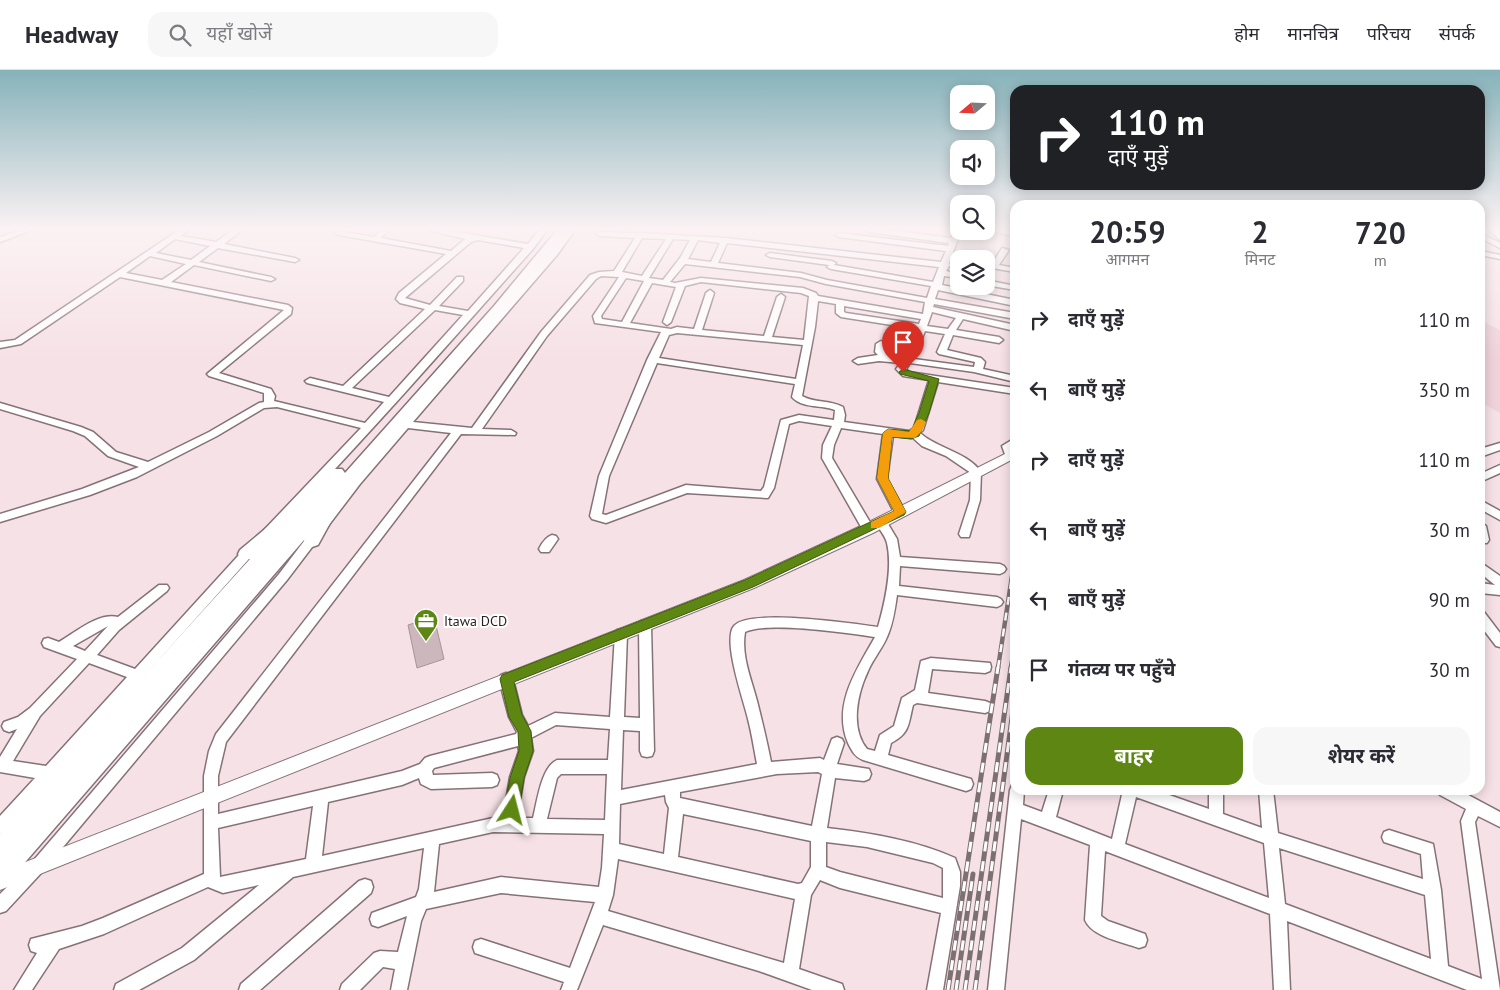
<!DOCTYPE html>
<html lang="hi">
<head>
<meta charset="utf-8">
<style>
	body { margin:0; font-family:"PT Sans","Noto Sans Devanagari",sans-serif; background:#f7f7f7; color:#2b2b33; height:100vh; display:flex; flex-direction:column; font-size:19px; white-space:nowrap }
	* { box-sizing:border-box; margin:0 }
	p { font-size:16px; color:#7c7c81 }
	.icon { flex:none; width:28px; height:28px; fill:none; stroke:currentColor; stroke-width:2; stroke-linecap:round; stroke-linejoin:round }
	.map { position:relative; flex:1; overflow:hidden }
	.side { position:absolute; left:1010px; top:130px; width:475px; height:595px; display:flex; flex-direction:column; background:#fff; border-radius:15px; box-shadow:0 2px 12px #0003 }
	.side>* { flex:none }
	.guide { position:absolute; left:1010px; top:15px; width:475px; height:105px; border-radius:15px; box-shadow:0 2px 12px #0003; background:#202124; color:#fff; overflow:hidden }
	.needle { width:32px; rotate:251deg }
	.fabs { position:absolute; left:950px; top:15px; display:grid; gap:10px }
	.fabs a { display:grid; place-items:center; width:45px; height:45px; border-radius:10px; background:#fff; box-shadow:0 2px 12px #0003; font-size:25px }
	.pin { position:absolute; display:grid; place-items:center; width:42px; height:42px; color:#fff; margin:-51px -21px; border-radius:50% 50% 50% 0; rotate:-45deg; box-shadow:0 0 5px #0007 }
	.pin .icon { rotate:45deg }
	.me { position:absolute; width:55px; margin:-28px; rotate:9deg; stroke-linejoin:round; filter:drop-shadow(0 0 4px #0008) }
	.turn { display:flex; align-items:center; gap:18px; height:105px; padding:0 15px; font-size:22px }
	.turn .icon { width:65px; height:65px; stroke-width:2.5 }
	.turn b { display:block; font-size:35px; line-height:42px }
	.eta { display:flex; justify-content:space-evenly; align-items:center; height:85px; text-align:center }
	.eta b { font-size:30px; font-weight:700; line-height:35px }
	.primary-button { display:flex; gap:10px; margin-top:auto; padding:10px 15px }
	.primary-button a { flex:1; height:58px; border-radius:15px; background:#5d8712; color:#fff; font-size:20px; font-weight:700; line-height:58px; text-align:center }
	.primary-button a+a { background:#f7f7f7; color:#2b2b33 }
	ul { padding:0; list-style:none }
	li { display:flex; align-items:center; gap:15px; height:70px; padding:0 15px }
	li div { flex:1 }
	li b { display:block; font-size:19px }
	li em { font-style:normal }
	header { display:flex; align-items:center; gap:30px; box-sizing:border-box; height:70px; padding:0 25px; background:#fff; border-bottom:1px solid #e1e1e2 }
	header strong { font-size:24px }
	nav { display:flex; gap:28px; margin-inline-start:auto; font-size:18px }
	.search { width:350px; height:45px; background:#f7f7f7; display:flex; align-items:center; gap:12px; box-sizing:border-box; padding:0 18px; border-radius:15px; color:#7c7c81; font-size:19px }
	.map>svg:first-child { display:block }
	.built { fill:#f0d2da }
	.building { fill:#ccb7bd; stroke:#a8949a }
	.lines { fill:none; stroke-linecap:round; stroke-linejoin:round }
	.minor-casing { stroke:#857277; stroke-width:3 }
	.major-casing { stroke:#857277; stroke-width:2 }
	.highway-casing { stroke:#857277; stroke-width:3 }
	.minor { fill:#fff; fill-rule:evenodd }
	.major { fill:#fff; fill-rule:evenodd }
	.highway { fill:#fff; fill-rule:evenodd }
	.rail-far1-casing { stroke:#7d7073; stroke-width:4.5 }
	.rail-casing { stroke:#7d7073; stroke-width:5 }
	.rail-far1 { stroke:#fff; stroke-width:2.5; stroke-dasharray:8; stroke-linecap:butt }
	.rail { stroke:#fff; stroke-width:3; stroke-dasharray:10; stroke-linecap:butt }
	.route { fill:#5d8712; stroke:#3c580c }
	.slow { fill:#f59e0b }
	.labels { text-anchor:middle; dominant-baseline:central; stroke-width:4; stroke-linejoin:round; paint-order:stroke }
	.poi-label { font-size:14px; fill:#241c1e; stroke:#fff; text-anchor:start }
</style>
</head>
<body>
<header>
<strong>Headway</strong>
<div class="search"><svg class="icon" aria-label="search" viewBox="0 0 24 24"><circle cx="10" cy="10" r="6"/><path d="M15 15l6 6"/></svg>यहाँ खोजें</div>
<nav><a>होम</a><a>मानचित्र</a><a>परिचय</a><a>संपर्क</a></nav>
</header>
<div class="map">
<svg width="1500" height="920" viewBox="0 0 1500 920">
	<rect width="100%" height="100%" fill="#f6e1e6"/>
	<path class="built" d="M1480,250L1500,260V343L1480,332Z"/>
	<path class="building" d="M434,547L444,589L417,598L408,555Z"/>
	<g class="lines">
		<defs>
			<path id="minor" d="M21,160H32L0,172V167Z
				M179,160H188L181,166L216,172L233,160H242L224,174L295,188L299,190L295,192L218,178L199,192L271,207L275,209L271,211L194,195L171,212L288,235L292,238L291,244L219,303L271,319L275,326L274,331L365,353L384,332L307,313L305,311L310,308L343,316L425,239L400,233L396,229L399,223L446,184L339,165L335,163L336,161L374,167L381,160H389L381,168L451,181L465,169L429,160H445L528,174L539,160H547L533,179C447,275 364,371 274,463H266L264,460L361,358L277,337L264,338L217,366L137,407L90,425L0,452V444L82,419L139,397L108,386L85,366L73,361L0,339V333L81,357L93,362L116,382L148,392L209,362L259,333L264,332V323L209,306L207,304L284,240L120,207L21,274L0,278V272L15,270ZM175,169L210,176L191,190L156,183ZM478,170L524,178L468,241L439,236L463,211V207H457L430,235L405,228L471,172ZM150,186L186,194L162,210L126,203ZM435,240L463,245L389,327L352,318Z
				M567,160H575L557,185L413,352L472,358L541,262L590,205L599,202L614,201L635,168L600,166L596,164L597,162L640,163L725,168L941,192L946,181L839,167L835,165L839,163L948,176L949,173L869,162L865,160H888L951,168L954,160L961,161L949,193L950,195L946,201L959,204V208L944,206L942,215L1015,230V236L938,220L935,229L1015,243V249L934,234L933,237L1015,255V261L963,249L956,260L999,267L1003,270L999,273L953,265L947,280L981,288L985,292L983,299L1015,306V312L974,302L910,293L906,299L909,302L1015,318V324L938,312L923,360L920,363C938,379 967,382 981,402L980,430L969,467H961L959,464L970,430L971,403L946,386L922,376L913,368L893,366L887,409L906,443L900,447L896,446L877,409L883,364L841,358L834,375L832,388L874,459L872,462H864L822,388L823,375L832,356L799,351L789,354L774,418L768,428L687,423L606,453L592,449L590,446L599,406L647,290L661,262L595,253L593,246L619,207L601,206L596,209L547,266L482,359L511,360L516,363L515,365L461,364L226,672L218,706V744L402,701L420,694L425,688L430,686L516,664L517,662L509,647L499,609L501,605L506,603L511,605L513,609L522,645L528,656L555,643L610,647L615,564L617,560L621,559L625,560L627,564L624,647L640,648L639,555L641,551L645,550L649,551L651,555L654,681L652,686L647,687L642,686L640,681V661L623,660L621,720L757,694C754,679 752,664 748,649C744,631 722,570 734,556C750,538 853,554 878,557C885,532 893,498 887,473C885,465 879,459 875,452L881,448L885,449L897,469L900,487L1000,494L1004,496L1006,499L1004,502L1000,504L900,496L899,516L997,527L1001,529L1003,532L1001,535L997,537L897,525C895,539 893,554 887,567C882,579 873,589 868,601C857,624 850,658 867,679L875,681L880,665L894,656L902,628L915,620L921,591L931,588L990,593L991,597L990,601L985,603L932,599L928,623L985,631L990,633L992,637L990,641L985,643L917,633L913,635C908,655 910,663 891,673L888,685L971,709L973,714L971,719L966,721L863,690C855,687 852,681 848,673C832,635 857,599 875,567C847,563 768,551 745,562C741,586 751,608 757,631C762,651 767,671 771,692L820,688L824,690L832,669L837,667L842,669L844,673L837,694L869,699L871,704L869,709L864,711L835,708L827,758C870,763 915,770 955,788L960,802V816L943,920H927L941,843L840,818L820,810L811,825L799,899L842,914L844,920H812L759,901L603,855L577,920H561L564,912L481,885L475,883L473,877L475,871L481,869L570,898L595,832L501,823L426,839L421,851L407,920H391L395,899L383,897L360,920H340L342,914L374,883L380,881L398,882L407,846L378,857L372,855L370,849L372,843L416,827L419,819L424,778L293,807L194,890L139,920H114L116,914L182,878L259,815L223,823L208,817L104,864L59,879L32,920H14L37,883L31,881L29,875L31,869L82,856L103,848L204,804V706L209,681L216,664L451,363L408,358L360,414L287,510L43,801L6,841L0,843V824L33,791L279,504L352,408L551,181ZM642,168L666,169L642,206L622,202ZM673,169L690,170L680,188L663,210L649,208ZM698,170L720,173L711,192L688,189ZM727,173L939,197L933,212L834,195L836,193L832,191L770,183L766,185L770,187L829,195L827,197L831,199L931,216L927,228L827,210L801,203L718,193ZM685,194L800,207L826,214L925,232L923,244L818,226L816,223L803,218L701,208L675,213L670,212ZM626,208L644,211L622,252L602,249L601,246ZM701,212L801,223L809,226L804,270L772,267L785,227L781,224L777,227L764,266L702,260L714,223L710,220L706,223L694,259L677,257L671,259L630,253L652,213L676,217L663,252L667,255L671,252L685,216ZM818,231L836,234V243L841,247L917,259L906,286H888L885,282L886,274L881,271L876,274L875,282L878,285L858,288L853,291L858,294L879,291L901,293L896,299L903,306L929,310L914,358L909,361L844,352L845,345L843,337C830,330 814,333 802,326L815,257ZM844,236L921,249L919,254L846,243L844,242ZM932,242L956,248L948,259L927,256ZM925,261L945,264L937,282L939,284L975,292L974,297L914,289ZM677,263L803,275L796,309L659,288L669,265ZM657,293L795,314L792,327C802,338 818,335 832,339L835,340L834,350L799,345L781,350L764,417L761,421L686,415L606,445L602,444L609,406ZM556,655L610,659L608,690H557C541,697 537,733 533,748H517L524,707L533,681L531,668ZM518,676L519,681L510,707L503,748H493L322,786L328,732L402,715L419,708L421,714L431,719L492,717L497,715L499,710L497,705L492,703L433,705L432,701L434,698ZM818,702L822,704L812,756L680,728V722L777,704ZM561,704H607L605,750L547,749L557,708ZM665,725L666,732L669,738L664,784L619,774L620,734ZM313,736L306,789L220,807L218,758ZM683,744L811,771V797L802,813L798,814L678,787ZM493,762L604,764L602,798L599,817L501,807L434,822L439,774ZM826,772L867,777L933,793L943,798V828L840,802L826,797ZM618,789L795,829L784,893L608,841L613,825Z
				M991,160H1005L1015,163V167Z
				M1489,160H1497L1500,163V170Z
				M1480,163L1500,173V178L1480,168Z
				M1002,178L1009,180L999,195L1015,198V202L986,197V193L992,194Z
				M1480,181L1500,185V189L1480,185Z
				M986,210L1015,216V220L986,215Z
				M1015,368V376L1013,377L1015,385L1010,389L1006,387L1002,376Z
				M1500,373V380L1480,387V379Z
				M1500,395V403L1480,412V404Z
				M1480,430L1500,441V450L1480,439Z
				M1480,452L1486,456L1489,470L1487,473H1480Z
				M552,465L556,466L558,469L549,482H541L539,479C542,473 546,467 552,465Z
				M252,474L256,475L258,478L256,481L5,762L0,764V746L35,708L0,702V687L17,659L9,662L4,660L2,656L4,652L18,647L30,638L77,589L44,577L42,573L44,569L48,568L59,572C76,562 99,542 118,547L159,515H167L169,518L167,521L119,560L97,585L135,599L248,475ZM108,556L85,581L73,576ZM89,593L127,607L46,696L13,691L40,646Z
				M1480,492L1500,506V525L1480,523V513L1495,515L1480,503Z
				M1480,541L1484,542L1500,563V577L1496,576L1480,555Z
				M1015,714V720H1024L1023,735L1042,742L1049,720H1063L1056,747L1112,769L1123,720H1155L1209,739V720H1223V744L1262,758L1259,720H1273L1278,763L1423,809L1421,784L1384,772L1382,767L1384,762L1389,760L1433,774L1441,820L1448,896L1482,909L1461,751L1466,739L1440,725L1438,720H1459L1500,742V757L1478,746L1475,752L1500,920H1467L1287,851L1290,920H1274L1270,844L1105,781L1101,846L1108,851L1145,864L1147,870L1145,876L1139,878C1123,872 1092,867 1085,850L1090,775L1021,749L1004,920H988L1010,720L1012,715ZM1136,727L1264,773L1269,828L1125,774ZM1279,778L1425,825L1431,889L1285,834Z
				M365,809L371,811L373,817L371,823L260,920H239L241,914L359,811Z"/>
			<path id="major" d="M1015,379V388L873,463L754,518L0,820V802L744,510L863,455Z"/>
			<path id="highway" d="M557,160H568L502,242L331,439L335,444L318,475L312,477L306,475L304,470L8,812L0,815V764L250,489L240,488L238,484L240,480L277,449L287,448L332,399H342L345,403L494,236Z"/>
		</defs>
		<use href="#minor" class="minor-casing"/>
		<use href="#major" class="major-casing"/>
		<use href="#highway" class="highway-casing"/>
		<use href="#minor" class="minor"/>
		<use href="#major" class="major"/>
		<use href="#highway" class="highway"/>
		<defs>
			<path id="rail-far1" d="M998,598L1015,486
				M1011,598L1015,570"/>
			<path id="rail" d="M948,920L998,597
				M956,920L973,804
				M965,920L1011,597
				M975,920L1014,633"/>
		</defs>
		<use href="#rail-far1" class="rail-far1-casing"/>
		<use href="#rail" class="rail-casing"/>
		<use href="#rail-far1" class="rail-far1"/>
		<use href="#rail" class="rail"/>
	</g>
	<linearGradient id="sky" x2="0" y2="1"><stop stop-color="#86b2ba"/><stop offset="0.55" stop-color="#fbf2f4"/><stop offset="1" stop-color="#fbf2f4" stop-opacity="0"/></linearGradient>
	<rect width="1500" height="289" fill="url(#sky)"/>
	<path class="route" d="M903,299L939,309L929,343L919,366L911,369L892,367L888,408L906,442L904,445L753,517L514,612L522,645L531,661L533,681L524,708L519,740L517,746L512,748L507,746L504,740L510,708L519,681L518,662L509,647L500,609L502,605L745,510L894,441L877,408L883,363L888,359L911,361L919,343L929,311L900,304L899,302Z"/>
	<path class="slow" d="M921,349L926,352L921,362L915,368L892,367L888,408L906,442L879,458H871V452L894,441L877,408L883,363L888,359L909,362L917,350Z"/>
	<defs>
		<symbol id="office-pin" viewBox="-11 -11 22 30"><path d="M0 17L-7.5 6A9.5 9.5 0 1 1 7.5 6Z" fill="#5d8712" stroke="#fff"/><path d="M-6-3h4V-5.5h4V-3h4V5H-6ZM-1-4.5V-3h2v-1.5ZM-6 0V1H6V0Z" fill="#fff"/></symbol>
	</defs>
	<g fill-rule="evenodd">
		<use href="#office-pin" x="412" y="537" width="28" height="38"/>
	</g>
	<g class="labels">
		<g class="poi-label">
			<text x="444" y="551">Itawa DCD</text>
		</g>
	</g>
</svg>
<div class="fabs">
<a><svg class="needle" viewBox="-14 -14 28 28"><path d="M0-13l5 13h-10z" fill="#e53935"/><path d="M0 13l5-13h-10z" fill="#7c7c81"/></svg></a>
<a><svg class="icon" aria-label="sound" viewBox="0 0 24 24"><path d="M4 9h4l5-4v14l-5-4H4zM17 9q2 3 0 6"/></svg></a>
<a><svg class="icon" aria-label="search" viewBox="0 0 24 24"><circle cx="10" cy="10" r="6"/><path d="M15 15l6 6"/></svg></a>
<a><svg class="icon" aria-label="layers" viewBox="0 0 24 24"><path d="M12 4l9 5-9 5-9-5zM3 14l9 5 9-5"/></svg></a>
</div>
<div class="pin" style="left:903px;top:302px;background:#d93025"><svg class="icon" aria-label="arrive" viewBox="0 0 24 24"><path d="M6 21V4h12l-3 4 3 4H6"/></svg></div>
<svg class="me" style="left:512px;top:740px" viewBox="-20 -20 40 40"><path d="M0-17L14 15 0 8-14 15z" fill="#5d8712" stroke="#fff" stroke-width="4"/></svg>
<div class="guide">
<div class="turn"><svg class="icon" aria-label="right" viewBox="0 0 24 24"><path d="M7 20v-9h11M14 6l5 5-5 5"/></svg><div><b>110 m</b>दाएँ मुड़ें</div></div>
</div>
<section class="side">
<div class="eta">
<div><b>20:59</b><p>आगमन</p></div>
<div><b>2</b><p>मिनट</p></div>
<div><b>720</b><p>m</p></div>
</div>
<ul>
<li><svg class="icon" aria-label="right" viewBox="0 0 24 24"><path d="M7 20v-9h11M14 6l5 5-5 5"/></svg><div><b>दाएँ मुड़ें</b></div><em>110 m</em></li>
<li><svg class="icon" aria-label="left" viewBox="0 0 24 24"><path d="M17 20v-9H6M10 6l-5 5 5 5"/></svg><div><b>बाएँ मुड़ें</b></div><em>350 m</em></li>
<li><svg class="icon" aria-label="right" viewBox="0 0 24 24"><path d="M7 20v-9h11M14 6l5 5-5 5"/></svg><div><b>दाएँ मुड़ें</b></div><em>110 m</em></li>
<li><svg class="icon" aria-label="left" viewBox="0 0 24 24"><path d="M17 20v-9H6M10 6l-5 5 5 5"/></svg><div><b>बाएँ मुड़ें</b></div><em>30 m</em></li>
<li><svg class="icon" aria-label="left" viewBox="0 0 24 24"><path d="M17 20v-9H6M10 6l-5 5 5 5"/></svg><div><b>बाएँ मुड़ें</b></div><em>90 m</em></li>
<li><svg class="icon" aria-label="arrive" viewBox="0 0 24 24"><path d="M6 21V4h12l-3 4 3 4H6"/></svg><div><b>गंतव्य पर पहुँचे</b></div><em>30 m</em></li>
</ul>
<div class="primary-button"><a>बाहर</a><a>शेयर करें</a></div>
</section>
</div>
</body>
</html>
